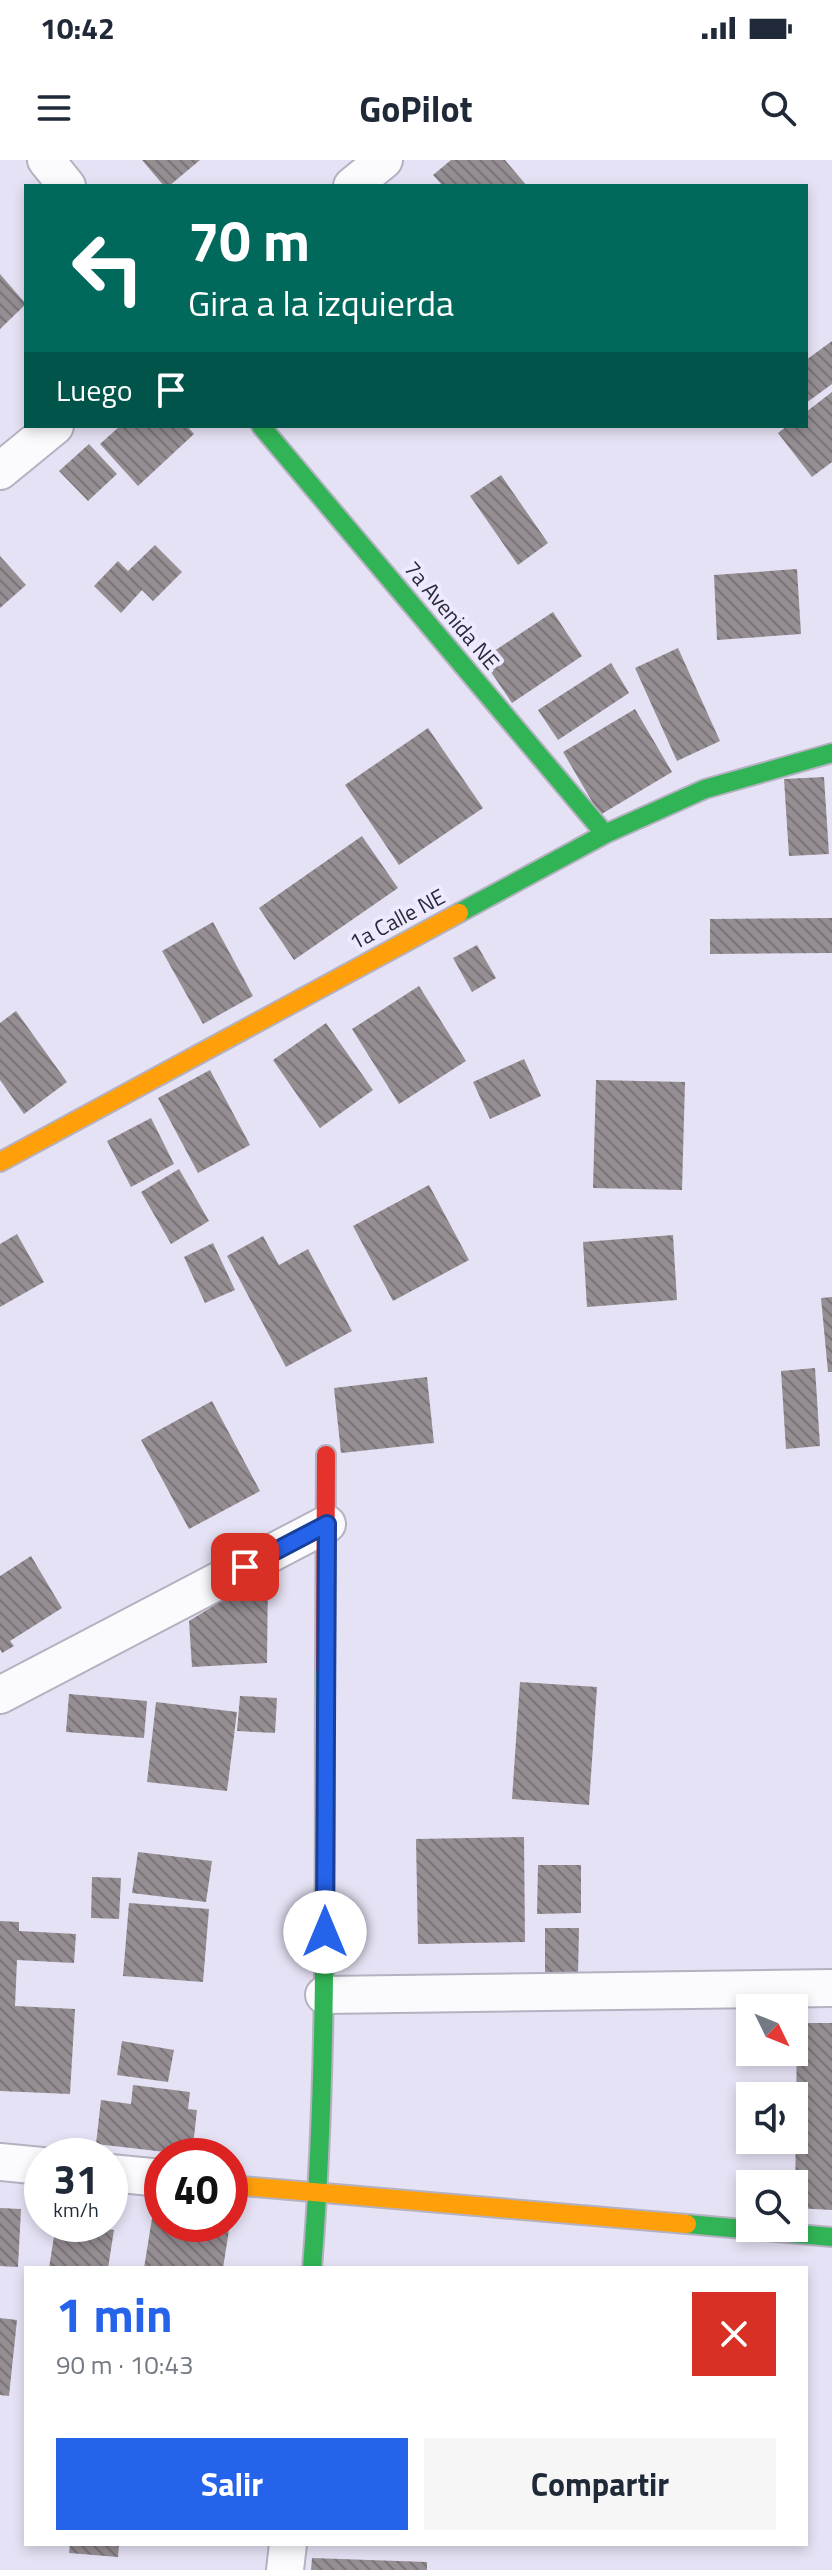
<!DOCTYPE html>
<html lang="es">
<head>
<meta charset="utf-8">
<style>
	body { margin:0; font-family:"Titillium Web",sans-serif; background:#f6f6f7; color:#1f2937; height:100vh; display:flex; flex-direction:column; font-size:30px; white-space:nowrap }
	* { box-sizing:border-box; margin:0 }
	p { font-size:26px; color:#747a83 }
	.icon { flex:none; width:44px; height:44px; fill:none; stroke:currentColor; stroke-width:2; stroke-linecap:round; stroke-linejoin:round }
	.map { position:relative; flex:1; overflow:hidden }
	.drawer { position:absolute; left:24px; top:2106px; width:784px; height:280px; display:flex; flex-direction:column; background:#fff; border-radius:0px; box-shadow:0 4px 12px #0003 }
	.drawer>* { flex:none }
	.hud { position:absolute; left:24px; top:24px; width:784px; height:244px; border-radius:0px; box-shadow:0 4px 12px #0003; background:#00695c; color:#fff; overflow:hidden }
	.needle { width:52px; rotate:133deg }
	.fabs { position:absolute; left:736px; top:1834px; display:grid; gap:16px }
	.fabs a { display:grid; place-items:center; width:72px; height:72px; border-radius:0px; background:#fff; box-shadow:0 4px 12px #0003; font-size:40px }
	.speed { position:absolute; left:24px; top:1978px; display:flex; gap:16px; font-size:40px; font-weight:700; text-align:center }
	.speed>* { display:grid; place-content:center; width:104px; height:104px; border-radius:50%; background:#fff; box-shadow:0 4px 12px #0003; line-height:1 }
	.speed small { font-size:20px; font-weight:400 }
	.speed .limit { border:12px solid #d22; background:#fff; color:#111 }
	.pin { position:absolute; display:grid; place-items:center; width:68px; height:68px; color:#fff; margin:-34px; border-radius:16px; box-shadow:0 4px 12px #0006 }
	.me { position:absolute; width:88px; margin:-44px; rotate:0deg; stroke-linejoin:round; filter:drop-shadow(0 0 6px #0008) }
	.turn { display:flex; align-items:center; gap:28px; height:168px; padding:0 32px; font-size:36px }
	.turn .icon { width:104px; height:104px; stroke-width:2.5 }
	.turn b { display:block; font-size:56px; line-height:68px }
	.then { display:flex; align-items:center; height:76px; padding:0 32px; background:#0003; gap:16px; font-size:30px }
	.round { display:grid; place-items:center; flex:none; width:84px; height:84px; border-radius:0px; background:#f6f6f7 }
	.head { display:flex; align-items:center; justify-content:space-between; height:136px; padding:0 32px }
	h1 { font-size:48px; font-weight:700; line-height:60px; color:#2563eb }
	.cta { display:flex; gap:16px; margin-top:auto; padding:16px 32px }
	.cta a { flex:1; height:92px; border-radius:0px; background:#2563eb; color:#fff; font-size:32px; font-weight:700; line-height:92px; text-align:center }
	.cta a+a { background:#f6f6f7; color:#1f2937 }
	.status { display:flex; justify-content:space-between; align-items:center; height:56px; padding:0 40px; background:#fff; direction:ltr }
	.status svg { height:22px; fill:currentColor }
	header { display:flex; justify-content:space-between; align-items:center; height:104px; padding:0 32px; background:#fff; font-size:36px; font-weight:700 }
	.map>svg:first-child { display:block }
	.building { fill:url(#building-back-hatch) }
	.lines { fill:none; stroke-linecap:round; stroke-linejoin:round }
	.street-casing { stroke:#b4b1c0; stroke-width:40 }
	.fast-casing { stroke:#b4b1c0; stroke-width:22 }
	.slow-casing { stroke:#b4b1c0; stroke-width:22 }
	.jam-casing { stroke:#b4b1c0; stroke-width:22 }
	.street { stroke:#fbfbfe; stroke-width:36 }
	.fast { stroke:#30b455; stroke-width:18 }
	.slow { stroke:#ff9f0a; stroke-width:18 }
	.jam { stroke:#e5322d; stroke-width:18 }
	.route-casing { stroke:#184099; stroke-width:20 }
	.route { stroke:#2563eb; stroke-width:14 }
	.labels { text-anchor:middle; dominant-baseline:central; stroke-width:8; stroke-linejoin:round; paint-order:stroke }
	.street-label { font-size:22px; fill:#2b2936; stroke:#edeaff }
</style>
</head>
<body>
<div class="status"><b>10:42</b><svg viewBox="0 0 49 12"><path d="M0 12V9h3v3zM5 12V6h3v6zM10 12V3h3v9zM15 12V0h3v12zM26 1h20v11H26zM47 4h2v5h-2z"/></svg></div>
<header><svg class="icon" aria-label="menu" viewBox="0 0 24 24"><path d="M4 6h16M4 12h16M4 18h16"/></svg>GoPilot<svg class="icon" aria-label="search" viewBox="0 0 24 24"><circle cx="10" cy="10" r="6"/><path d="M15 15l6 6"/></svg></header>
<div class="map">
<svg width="832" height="2410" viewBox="0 0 832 2410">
	<defs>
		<pattern id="building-back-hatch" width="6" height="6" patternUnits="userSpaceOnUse" patternTransform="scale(2)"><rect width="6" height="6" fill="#958e93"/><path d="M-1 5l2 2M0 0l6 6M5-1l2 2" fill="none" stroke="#7a7479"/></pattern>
	</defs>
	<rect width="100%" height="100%" fill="#e6e2f5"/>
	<path class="building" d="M142,0H200L169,26H164Z
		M451,0H505L527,26H443L433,15Z
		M0,114L26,144L0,169Z
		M832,181V224L806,243V200Z
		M832,232V302L812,317L778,273L787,266H806V252Z
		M120,266H187L194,274L138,326L100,284Z
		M89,284L117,314L88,341L59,311Z
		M501,315L548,383L518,405L470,336Z
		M155,385L182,412L153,441L142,430L121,453L94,426L118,401L128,411Z
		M0,396L26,425L0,448Z
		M797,409L801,474L717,480L714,415Z
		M553,452L582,496L512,543L482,499Z
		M678,488L720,581L677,601L635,508Z
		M611,503L629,533L558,580L538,550Z
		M635,549L672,612L600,655L563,592Z
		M428,568L483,648L399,705L345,625Z
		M824,617L829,694L789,696L784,619Z
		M362,676L398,728L294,800L259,748Z
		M832,758V793L710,794V759Z
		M213,762L253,836L203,864L162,791Z
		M477,785L496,818L472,832L453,798Z
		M419,826L466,901L399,944L352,869Z
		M16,851L67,922L24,954L0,920V863Z
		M326,863L373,930L320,968L273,900Z
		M524,899L541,936L490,959L473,922Z
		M210,910L250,985L198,1013L158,938Z
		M596,920L685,922L682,1030L593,1028Z
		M151,958L174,1004L131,1027L107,981Z
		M179,1009L209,1061L171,1084L141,1032Z
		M429,1025L469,1100L393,1141L353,1066Z
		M17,1074L44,1122L0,1147V1084Z
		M673,1075L677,1140L587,1147L583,1082Z
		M263,1076L279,1105L308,1089L352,1171L286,1207L227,1096Z
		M213,1083L235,1130L205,1143L184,1097Z
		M832,1137V1212H828L821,1138Z
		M815,1208L820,1286L786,1289L781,1211Z
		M427,1217L434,1283L341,1293L334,1228Z
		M212,1241L260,1331L189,1369L141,1280Z
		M31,1396L62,1448L10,1481L14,1486L2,1493L0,1489V1416Z
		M268,1412L267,1503L192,1507L189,1461Z
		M520,1522L597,1527L589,1645L512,1639Z
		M69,1534L147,1541L144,1578L66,1572Z
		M240,1536L277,1538L275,1573L237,1571Z
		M156,1542L237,1552L227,1631L147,1622Z
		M524,1677L525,1782L418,1784L416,1679Z
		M138,1692L212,1701L206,1742L132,1733Z
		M538,1705H581V1753L537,1754Z
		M92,1717L121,1718L119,1759L91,1758Z
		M129,1743L209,1749L203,1822L123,1816Z
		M0,1761L19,1762V1771L76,1774L74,1803L17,1800L15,1846L75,1849L70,1934L0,1931Z
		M545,1768H579L578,1815L545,1816Z
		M797,1863H832V2050L795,2048Z
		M122,1881L174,1890L168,1922L117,1915Z
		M133,1925L190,1932L188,1949L197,1950L192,1995L96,1984L101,1940L131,1944Z
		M0,2048L21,2049L18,2107L0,2106Z
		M153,2052L162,2054V2064H230L223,2108H144Z
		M56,2064H77L114,2070L108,2108H49Z
		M0,2158L17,2160L9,2236L0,2235Z
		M70,2384H119L118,2397L69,2393Z
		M312,2398L427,2402V2410H311Z"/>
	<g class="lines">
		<defs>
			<path id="street" d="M46,0L67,26
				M352,26L384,0
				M0,311L55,266
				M0,1535L327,1364
				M324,1835L832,1828
				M0,2002L42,2006
				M110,2013L162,2018
				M285,2410L288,2384"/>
			<path id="fast" d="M261,266L605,674
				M459,753L605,674L705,629L832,593
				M687,2064L832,2077
				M312,2108C328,1909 324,1709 325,1509"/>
			<path id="slow" d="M0,1002L459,753
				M230,2025L687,2064"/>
			<path id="jam" d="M325,1509L326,1295"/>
		</defs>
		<use href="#street" class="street-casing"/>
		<use href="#fast" class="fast-casing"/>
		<use href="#slow" class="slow-casing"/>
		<use href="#jam" class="jam-casing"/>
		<use href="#street" class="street"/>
		<use href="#fast" class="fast"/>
		<use href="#slow" class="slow"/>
		<use href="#jam" class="jam"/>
	</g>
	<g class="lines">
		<defs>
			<path id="route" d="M245,1407L327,1364L325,1772"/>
		</defs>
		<use href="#route" class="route-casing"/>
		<use href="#route" class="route"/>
	</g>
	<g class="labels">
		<g class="street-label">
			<text transform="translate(452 455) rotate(50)">7a Avenida NE</text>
			<text transform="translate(397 759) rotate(-28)">1a Calle NE</text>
		</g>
	</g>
</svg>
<div class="fabs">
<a><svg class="needle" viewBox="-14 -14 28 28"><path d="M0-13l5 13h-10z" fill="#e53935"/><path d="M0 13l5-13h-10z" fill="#747a83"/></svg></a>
<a><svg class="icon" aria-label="sound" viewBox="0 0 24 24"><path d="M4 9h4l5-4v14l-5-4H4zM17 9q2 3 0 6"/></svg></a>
<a><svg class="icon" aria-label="search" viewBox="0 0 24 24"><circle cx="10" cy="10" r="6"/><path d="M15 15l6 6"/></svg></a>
</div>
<div class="speed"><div>31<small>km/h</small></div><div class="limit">40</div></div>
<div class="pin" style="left:245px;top:1407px;background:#d93025"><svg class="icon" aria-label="arrive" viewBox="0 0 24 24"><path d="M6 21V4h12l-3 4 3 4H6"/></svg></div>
<svg class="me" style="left:325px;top:1772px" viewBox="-20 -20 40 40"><circle r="19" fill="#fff"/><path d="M0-13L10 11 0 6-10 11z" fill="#2563eb"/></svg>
<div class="hud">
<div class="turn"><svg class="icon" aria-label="left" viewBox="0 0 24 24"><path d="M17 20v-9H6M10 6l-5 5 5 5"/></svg><div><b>70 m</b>Gira a la izquierda</div></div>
<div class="then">Luego<svg class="icon" aria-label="arrive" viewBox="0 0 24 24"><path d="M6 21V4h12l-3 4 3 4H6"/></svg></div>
</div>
<section class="drawer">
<div class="head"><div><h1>1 min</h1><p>90 m · 10:43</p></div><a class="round" style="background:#d93025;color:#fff"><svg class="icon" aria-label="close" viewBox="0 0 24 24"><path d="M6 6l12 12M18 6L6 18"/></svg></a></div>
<div class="cta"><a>Salir</a><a>Compartir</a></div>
</section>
</div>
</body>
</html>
